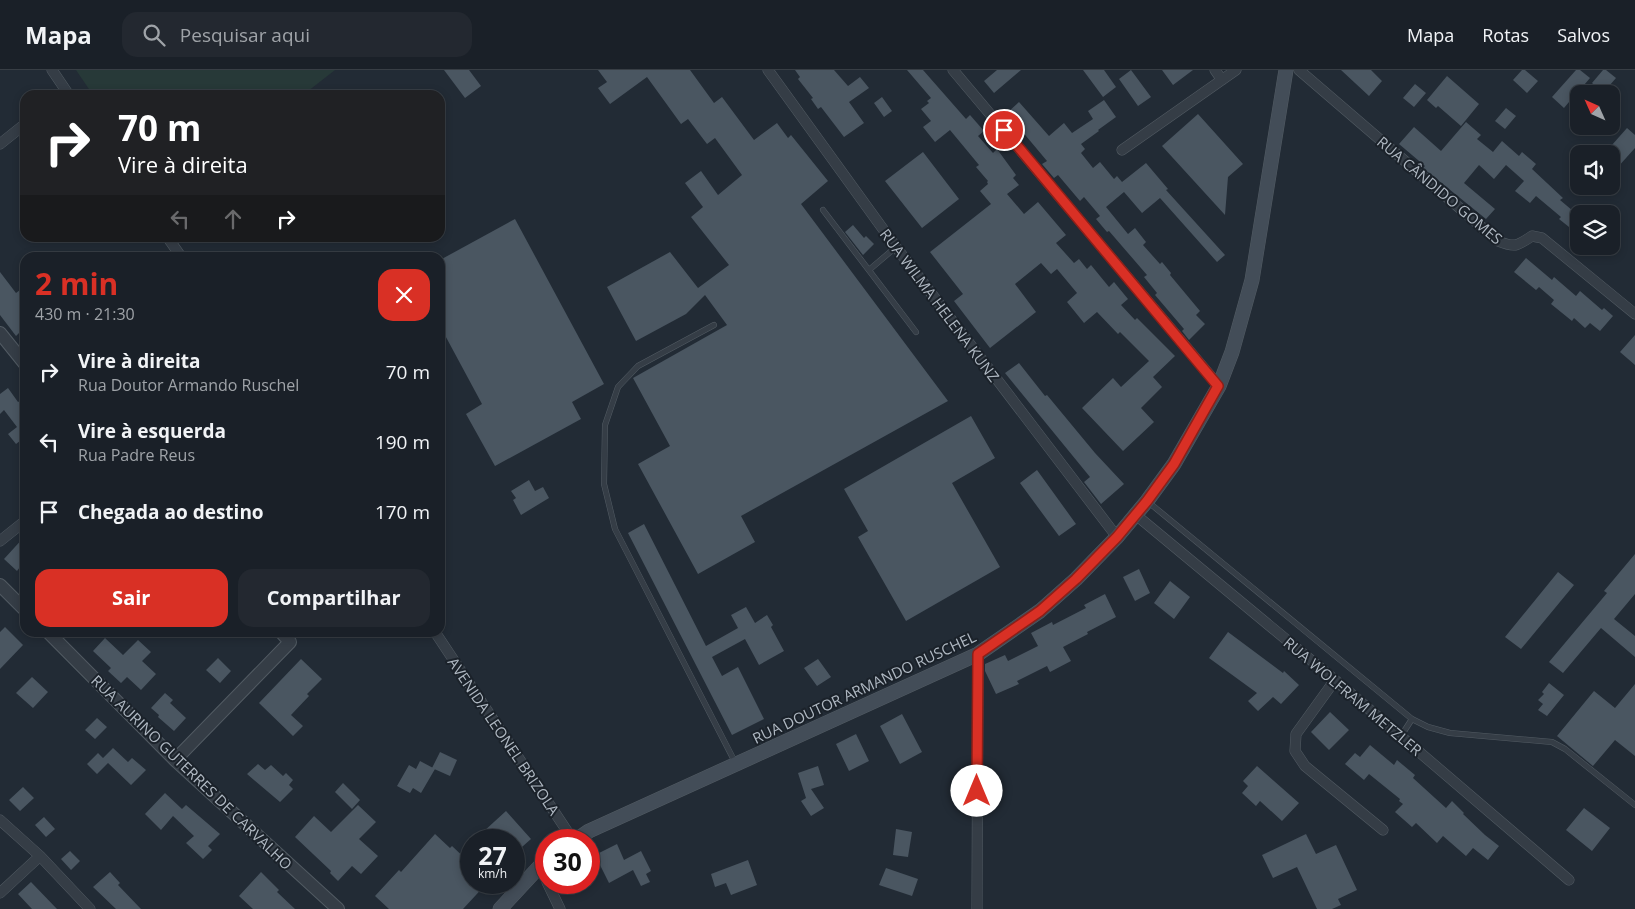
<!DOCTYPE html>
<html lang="pt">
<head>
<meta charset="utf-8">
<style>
	body { margin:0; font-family:"Open Sans",sans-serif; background:#232830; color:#f1f3f6; height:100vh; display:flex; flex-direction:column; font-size:19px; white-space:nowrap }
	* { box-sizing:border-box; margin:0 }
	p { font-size:16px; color:#9fa3a8 }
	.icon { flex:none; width:28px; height:28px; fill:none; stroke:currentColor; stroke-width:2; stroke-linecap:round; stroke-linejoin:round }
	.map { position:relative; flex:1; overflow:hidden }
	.side { position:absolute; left:20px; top:182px; width:425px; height:385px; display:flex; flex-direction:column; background:#1a2028; border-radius:15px; box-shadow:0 2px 8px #0003,0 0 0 1px #383e45 }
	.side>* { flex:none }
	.guide { position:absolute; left:20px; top:20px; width:425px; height:152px; border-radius:15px; box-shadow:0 2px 8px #0003,0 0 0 1px #383e45; background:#202124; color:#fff; overflow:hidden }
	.needle { width:32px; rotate:315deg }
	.controls { position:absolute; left:1570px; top:15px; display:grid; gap:10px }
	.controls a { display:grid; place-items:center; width:50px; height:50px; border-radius:10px; background:#1a2028; box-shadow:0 2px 8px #0003,0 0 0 1px #383e45; font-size:25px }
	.speed { position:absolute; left:460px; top:759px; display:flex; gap:10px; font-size:25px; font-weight:700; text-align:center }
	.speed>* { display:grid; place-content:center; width:65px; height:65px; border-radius:50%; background:#1a2028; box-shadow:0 2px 8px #0003,0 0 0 1px #383e45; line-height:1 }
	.speed small { font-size:12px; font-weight:400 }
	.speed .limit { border:8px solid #d22; background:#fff; color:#111 }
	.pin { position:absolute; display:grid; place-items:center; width:42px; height:42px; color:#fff; margin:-21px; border:2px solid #fff; border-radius:50%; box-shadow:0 1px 5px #0007 }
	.me { position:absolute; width:55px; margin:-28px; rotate:0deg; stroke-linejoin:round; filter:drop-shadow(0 0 4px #0008) }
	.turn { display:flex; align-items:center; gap:18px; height:105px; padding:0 15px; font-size:22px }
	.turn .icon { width:65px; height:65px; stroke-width:2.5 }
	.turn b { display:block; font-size:35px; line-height:42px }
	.lanes { display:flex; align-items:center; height:48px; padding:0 15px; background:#0003; justify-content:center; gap:25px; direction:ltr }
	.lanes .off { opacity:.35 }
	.round { display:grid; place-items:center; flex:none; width:52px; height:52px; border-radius:15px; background:#232830 }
	.summary { display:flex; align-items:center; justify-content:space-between; height:85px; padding:0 15px }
	h1 { font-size:30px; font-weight:700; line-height:38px; color:#d93025 }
	.button { display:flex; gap:10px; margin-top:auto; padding:10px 15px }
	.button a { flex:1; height:58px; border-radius:15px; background:#d93025; color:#fff; font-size:20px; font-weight:700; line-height:58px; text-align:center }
	.button a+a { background:#232830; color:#f1f3f6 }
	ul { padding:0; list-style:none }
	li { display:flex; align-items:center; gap:15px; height:70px; padding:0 15px }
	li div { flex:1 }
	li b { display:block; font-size:19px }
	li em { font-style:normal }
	header { display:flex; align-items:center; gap:30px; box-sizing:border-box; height:70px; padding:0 25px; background:#1a2028; border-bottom:1px solid #383e45 }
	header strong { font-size:24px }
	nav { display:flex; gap:28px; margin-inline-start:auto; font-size:18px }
	.search { width:350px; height:45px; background:#232830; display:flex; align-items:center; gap:12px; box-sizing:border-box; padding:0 18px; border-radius:15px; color:#9fa3a8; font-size:19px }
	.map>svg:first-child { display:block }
	.green { fill:#273938 }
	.building { fill:#4a5661 }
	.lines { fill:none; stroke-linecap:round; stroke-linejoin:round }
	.service-casing { stroke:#525b63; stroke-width:6 }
	.minor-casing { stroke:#525b63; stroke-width:11 }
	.tertiary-casing { stroke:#525b63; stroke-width:14 }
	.secondary-casing { stroke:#525b63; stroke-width:15 }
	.service { stroke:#353d46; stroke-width:5 }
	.minor { stroke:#353d46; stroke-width:10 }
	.tertiary { stroke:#353d46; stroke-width:12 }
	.secondary { stroke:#434d58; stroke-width:14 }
	.route-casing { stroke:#8d1f18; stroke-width:12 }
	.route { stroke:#d93025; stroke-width:9 }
	.labels { text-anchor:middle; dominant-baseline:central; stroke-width:4; stroke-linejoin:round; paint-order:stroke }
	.street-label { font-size:15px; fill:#afb8c2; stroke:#1b222a }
</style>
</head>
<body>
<header>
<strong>Mapa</strong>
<div class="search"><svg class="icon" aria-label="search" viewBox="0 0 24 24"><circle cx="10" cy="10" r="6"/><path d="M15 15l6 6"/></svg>Pesquisar aqui</div>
<nav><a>Mapa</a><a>Rotas</a><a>Salvos</a></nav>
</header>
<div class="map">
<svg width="1635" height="839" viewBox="0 0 1635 839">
	<rect width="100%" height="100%" fill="#222b35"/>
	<path class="green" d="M76,0H335L303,25H93Z"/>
	<path class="building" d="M444,0H469L481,16L465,28Z
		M598,0H690L714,33L722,27L754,70L777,53L788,68L791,65L828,111L801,134L948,331L741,446L755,472L698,504L638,394L670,376L633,308L727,255L705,225L686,244L636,271L607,217L670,182L698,218L729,195L691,147L703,137L685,113L701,101L718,125L742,105L715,68L707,74L688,49L681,54L647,7L610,34L598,18L607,12Z
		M795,0H834L848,16L860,7L869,18L849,32L864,53L844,67L821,37L818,39L811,29L813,28L798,9L800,7Z
		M907,0H923L966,49L970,45L984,61L978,66L993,83L997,79L1016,105L1013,108L1019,115L1007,124L1024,144L1038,132L1066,165L1056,173L1074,193L1079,189L1087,199L1091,195L1109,217L1114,212L1128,229L1121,235L1135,250L1137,248L1175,286L1153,307L1162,317L1141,338L1154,352L1123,381L1082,338L1113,308L1121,317L1149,291L1120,262L1118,264L1097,242L1084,253L1067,232L1077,223L1057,199L1051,204L1041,193L1015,214L1036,242L990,278L954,231L963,224L930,182L991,134L980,121L988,114L987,112L988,111L976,97L979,95L950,60L935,72L923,57L931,51L921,39L929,33L927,31L931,28Z
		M997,0H1021L994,23L984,11Z
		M1083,0H1104L1116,17L1103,27Z
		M1131,0L1151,27L1138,36L1119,9Z
		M1162,0H1193L1173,15Z
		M1341,0H1371L1382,11L1369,26Z
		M1522,0H1525L1538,11L1527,23L1513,10Z
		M1576,0H1580L1590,8L1579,21V41L1569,32L1564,38L1552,27Z
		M1603,0H1606L1616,8L1603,23L1592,13Z
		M1447,6L1479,34L1461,56L1438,36L1436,38L1427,30Z
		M1415,14L1426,23L1414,37L1403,28Z
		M882,27L892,41L884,47L874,33Z
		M1104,30L1116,47L1098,60L1099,61L1081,74L1085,79L1081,83L1093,98L1100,92L1114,109L1117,106L1122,112L1146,93L1168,119L1166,120L1225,185L1217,192L1160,128L1142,143L1124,122L1106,137L1128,164L1135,158L1146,172L1143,175L1160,194L1162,192L1171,203L1170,205L1200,241L1196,245L1205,254L1189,270L1182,261L1184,259L1155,225L1157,223L1144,207L1147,205L1109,161L1107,162L1096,149L1100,146L1084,127L1080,131L1058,105L1054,108L1042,94L1047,91L1021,60L1023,59L1008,42L1019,32L1049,66L1064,53L1072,63L1093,49L1088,41Z
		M1506,38L1516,46L1505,59L1495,51Z
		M1198,44L1243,94L1228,107L1225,145L1162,76Z
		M1466,52L1481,65L1477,69L1493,82L1502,71L1519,86L1522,82L1536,94L1532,99L1563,128L1560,130L1579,146V165L1559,149L1561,147L1536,126L1530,133L1515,121L1524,111L1506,95L1494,109L1479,95L1464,113L1495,139L1486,149L1423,98L1425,96L1399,74L1414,57L1441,81Z
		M1627,58L1635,65V78L1617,98L1611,93V84H1604Z
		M923,82L959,129L922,158L885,111Z
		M515,149L604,314L572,332L581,349L495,396L466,344L482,334L440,256V190Z
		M853,155L864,168L866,166L874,174L863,185L845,162Z
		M1526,188L1552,210L1554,207L1576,226L1580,221L1602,240L1604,238L1613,246L1600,261L1590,253L1585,258L1574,248L1572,251L1551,234L1554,230L1539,217L1536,220L1514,202Z
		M0,202L16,223L20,220L25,225V271L19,263L16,266L0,245Z
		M1635,265V295L1620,282Z
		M1019,293L1045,326L1047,325L1095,383L1124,414L1101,434L1084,412L1090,407L1005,303Z
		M8,318L18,332L20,331L25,338V367L16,374L8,364L17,357L4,340L0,344V324Z
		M971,346L995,388L952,413L1000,497L906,551L858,467L868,461L844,419Z
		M1037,400L1076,454L1059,466L1020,413Z
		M529,410L535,421L543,417L549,428L521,445L513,430L516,428L511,421Z
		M644,454L706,576L738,558L731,545L746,537L755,553L767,545L773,555L771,557L784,581L759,595L745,569L712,587L722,606L738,597L764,649L732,665L628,463Z
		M25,466V502L20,497L17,501L4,489Z
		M1635,484V524L1614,549L1635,566V587L1601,558L1563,603L1549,592L1607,523L1604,521Z
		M1139,499L1150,523L1135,531L1123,507Z
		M1558,502L1574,515L1521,579L1505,567Z
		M1170,511L1190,527L1174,549L1154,533Z
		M1105,524L1116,547L1087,562L1088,564L1063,577L1071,591L1050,602L1047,596L1017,611L1019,614L996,624L985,601V594L1005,585L1008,591L1038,576L1031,563L1052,552L1053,555L1086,538L1084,535Z
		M5,557L23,575L0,599V562Z
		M1228,562L1283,603L1284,601L1299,615L1281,634L1273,627L1258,641L1248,631L1257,623L1209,588Z
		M105,568L123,585L138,570L151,582L142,591L156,604L141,620L127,607L121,613L108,601L111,598L93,581Z
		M218,588L231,601L220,613L206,600Z
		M301,589L322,609L307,624L309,626L291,645L303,656L293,666L259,633Z
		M818,589L831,607L817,616L804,598Z
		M32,607L48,622L33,638L16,623Z
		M1549,613L1564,625L1547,646L1538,640L1543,634L1538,630L1544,624L1542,622Z
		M1635,614V686L1615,670L1593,696L1557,666L1594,621L1615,638Z
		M165,623L173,630L170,633L186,648L174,661L158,647L159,645L151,638Z
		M1330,642L1349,660L1329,680L1311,662Z
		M902,644L922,682L900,694L880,656Z
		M97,648L107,657L95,669L85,660Z
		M856,664L869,691L849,701L836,674Z
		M1370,675L1394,695L1397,690L1415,705L1413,708L1446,738L1452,731L1464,743L1463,744L1485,765L1499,776L1488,790L1473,778L1466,786L1443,766L1437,773L1416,753L1412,757L1395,742L1403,734L1399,731L1400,729L1369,704L1364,710L1345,694L1355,683L1360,687Z
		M113,678L128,692L132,688L146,700L131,715L108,693L97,704L87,694L98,683L103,688Z
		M440,682L457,690L450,706L432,698Z
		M420,691L435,699L421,723L413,718L410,723L397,716L409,695L416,699Z
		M258,694L265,700L271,695L283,706L286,703L293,710L289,715L293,719L280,732L247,704Z
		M818,696L824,715L811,719L824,738L811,746L801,731L806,728L798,703Z
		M1257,696L1299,733L1282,751L1260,731L1256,736L1242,723L1248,716L1243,711Z
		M343,713L360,730L352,739L335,722Z
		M23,717L34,728L20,741L9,730Z
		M165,723L182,739L186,735L220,764L208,776L212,780L203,789L186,773L194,766L173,746L161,760L145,744Z
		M358,735L376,752L359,769L378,786L361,804L352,796L338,811L330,803L331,801L295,767L314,746L331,762Z
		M1584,738L1610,758L1592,781L1566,760Z
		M506,741L531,769L514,784V770H491L483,762Z
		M44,747L55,759L46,767L35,755Z
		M896,759L912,762L908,787L893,785Z
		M435,764L450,778L452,776L471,794V812H488L463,839H389L375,826L399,800L401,802Z
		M1306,764L1316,784L1336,775L1357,820L1338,829L1341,835L1332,839H1317L1297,797L1273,808L1262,785Z
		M617,774L624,790L641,781L651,801L646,804L650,812L641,816L633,800L609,813L595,785Z
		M70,781L80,791L71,800L61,789Z
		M748,790L757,815L731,825L726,813L715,817L711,804Z
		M886,798L918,809L912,826L879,815Z
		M110,802L120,813L118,815L141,839H116L93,817Z
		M261,802L279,820L277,822L295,839H253L239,826Z
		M31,812L57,839H32L18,824Z"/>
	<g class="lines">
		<defs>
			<path id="service" d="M823,140L916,262
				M869,200L896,177
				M714,255L638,296L618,317L605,355L604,414L615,459L736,694
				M1147,431L1412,649L1428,657L1450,663L1552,672L1565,679L1635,735
				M1401,666L1412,649"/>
			<path id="minor" d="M52,0L69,25
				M768,0L896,177L1117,467
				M953,0L1219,316
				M1215,0L1222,10
				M1299,0L1498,171C1515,178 1517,176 1532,166L1542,168L1635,244
				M0,74L25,54
				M1122,80L1236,0
				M168,168L182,188
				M1136,445L1335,610L1569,810
				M0,471L25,451
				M435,562L573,770
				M1335,610L1296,664L1295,681L1305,696L1383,760
				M0,750L40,786L90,839
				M547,812L560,839
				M0,823L40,786
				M977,839L978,584"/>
			<path id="tertiary" d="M0,263L25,294
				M0,515L25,540
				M48,562L175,690L338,839
				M175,690L290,572L281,562"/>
			<path id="secondary" d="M576,770L589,761L978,584L1040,541L1076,509L1117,467L1147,431L1174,394L1219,316L1232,282L1252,210L1286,0
				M500,839L539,797L546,792"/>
		</defs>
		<use href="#service" class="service-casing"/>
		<use href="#minor" class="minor-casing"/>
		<use href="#tertiary" class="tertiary-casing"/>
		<use href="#secondary" class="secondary-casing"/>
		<use href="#service" class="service"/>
		<use href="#minor" class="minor"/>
		<use href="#tertiary" class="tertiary"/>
		<use href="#secondary" class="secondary"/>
	</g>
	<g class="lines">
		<defs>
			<path id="route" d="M977,721L978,584L1040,541L1076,509L1117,467L1147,431L1174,394L1218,316L1004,60"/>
		</defs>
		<use href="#route" class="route-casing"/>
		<use href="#route" class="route"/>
	</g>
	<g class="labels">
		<g class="street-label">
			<text transform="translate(1440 120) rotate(40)">RUA CÂNDIDO GOMES</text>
			<text transform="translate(940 235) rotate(53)">RUA WILMA HELENA KUNZ</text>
			<text transform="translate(864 617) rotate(-25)">RUA DOUTOR ARMANDO RUSCHEL</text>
			<text transform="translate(1353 626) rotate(40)">RUA WOLFRAM METZLER</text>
			<text transform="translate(504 666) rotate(56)">AVENIDA LEONEL BRIZOLA</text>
			<text transform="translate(192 702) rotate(44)">RUA AURINO GUTERRES DE CARVALHO</text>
		</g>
	</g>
</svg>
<div class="controls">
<a><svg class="needle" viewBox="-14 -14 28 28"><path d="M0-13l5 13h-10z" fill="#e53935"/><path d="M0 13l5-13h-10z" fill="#9fa3a8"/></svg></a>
<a><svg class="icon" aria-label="sound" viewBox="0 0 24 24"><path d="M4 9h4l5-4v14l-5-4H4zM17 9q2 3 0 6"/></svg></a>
<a><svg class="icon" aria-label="layers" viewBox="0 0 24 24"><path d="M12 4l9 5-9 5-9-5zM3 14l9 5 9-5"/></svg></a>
</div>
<div class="speed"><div>27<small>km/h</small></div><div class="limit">30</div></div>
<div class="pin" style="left:1004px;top:60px;background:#d93025"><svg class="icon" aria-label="arrive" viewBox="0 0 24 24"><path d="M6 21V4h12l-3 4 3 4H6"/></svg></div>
<svg class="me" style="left:977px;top:721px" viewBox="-20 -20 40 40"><circle r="19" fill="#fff"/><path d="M0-13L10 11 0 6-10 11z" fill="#d93025"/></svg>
<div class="guide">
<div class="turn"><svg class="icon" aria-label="right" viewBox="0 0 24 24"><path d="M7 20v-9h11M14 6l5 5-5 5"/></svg><div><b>70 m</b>Vire à direita</div></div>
<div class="lanes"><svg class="icon off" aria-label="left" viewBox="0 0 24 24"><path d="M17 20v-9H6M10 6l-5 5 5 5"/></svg><svg class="icon off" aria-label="ahead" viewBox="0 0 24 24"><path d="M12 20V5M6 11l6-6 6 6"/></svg><svg class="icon" aria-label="right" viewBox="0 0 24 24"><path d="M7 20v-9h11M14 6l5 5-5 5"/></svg></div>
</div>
<section class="side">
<div class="summary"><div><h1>2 min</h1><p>430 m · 21:30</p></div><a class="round" style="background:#d93025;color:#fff"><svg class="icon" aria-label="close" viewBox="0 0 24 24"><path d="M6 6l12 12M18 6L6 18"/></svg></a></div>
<ul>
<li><svg class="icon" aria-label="right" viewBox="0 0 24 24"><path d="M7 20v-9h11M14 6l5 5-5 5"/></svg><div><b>Vire à direita</b><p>Rua Doutor Armando Ruschel</p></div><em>70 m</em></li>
<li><svg class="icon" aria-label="left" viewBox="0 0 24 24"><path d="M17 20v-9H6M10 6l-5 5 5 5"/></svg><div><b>Vire à esquerda</b><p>Rua Padre Reus</p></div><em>190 m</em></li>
<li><svg class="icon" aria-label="arrive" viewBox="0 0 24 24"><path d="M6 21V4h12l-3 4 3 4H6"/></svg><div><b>Chegada ao destino</b></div><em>170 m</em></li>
</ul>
<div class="button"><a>Sair</a><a>Compartilhar</a></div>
</section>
</div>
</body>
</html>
